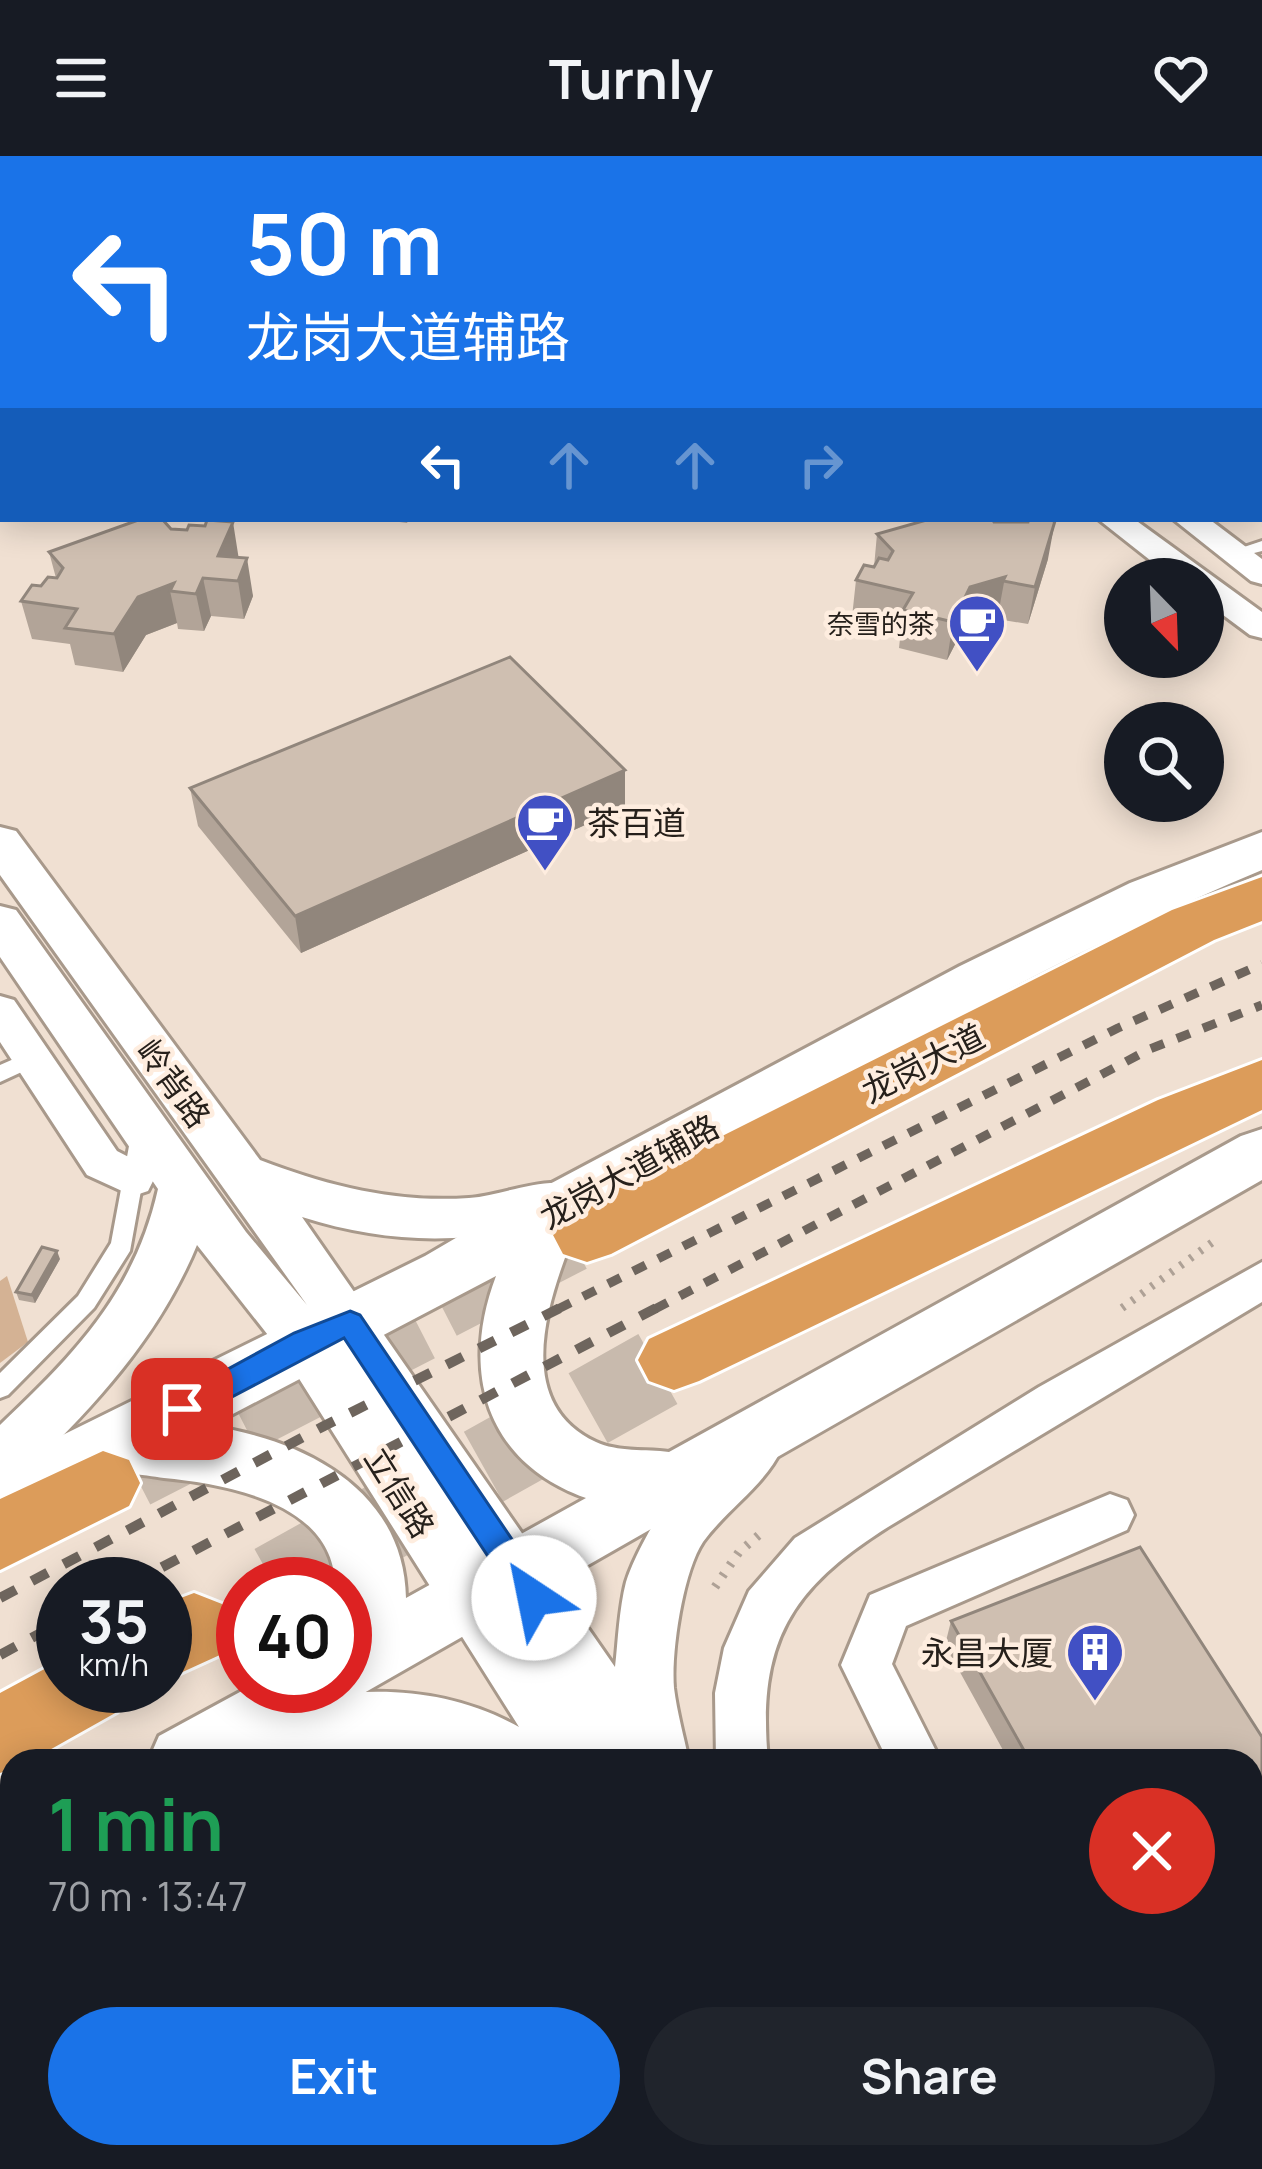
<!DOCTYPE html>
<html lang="en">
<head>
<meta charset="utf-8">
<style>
	body { margin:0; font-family:Manrope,"Noto Sans SC",sans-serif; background:#20242c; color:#f1f3f6; height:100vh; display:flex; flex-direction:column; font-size:45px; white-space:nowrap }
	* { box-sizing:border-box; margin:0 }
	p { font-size:39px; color:#9ea1a6 }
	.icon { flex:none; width:66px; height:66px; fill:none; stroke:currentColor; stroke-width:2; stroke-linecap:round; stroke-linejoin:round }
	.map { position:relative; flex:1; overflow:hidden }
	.panel { position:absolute; left:0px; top:1593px; width:1263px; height:420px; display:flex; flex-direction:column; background:#171b24; border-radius:36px 36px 0 0; box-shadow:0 6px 30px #0003 }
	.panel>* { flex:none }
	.top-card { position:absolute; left:0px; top:0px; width:1263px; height:366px; box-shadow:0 6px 30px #0003; background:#1a73e8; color:#fff; overflow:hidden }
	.needle { width:78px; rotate:157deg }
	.controls { position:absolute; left:1104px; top:402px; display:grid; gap:24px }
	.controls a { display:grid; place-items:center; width:120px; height:120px; border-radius:50%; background:#171b24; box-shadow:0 6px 30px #0003; font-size:60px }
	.speed { position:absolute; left:36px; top:1401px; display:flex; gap:24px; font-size:60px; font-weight:700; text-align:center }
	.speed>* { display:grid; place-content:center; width:156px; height:156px; border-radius:50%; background:#171b24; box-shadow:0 6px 30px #0003; line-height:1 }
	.speed small { font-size:30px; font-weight:400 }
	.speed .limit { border:18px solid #d22; background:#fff; color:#111 }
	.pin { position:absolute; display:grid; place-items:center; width:102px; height:102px; color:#fff; margin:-51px; border-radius:24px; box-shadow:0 6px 18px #0006 }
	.me { position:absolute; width:132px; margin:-66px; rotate:326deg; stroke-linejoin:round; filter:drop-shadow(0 0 9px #0008) }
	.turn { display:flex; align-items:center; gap:42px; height:252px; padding:0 48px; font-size:54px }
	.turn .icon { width:156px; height:156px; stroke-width:2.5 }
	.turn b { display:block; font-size:84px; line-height:102px }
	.lanes { display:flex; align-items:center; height:114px; padding:0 48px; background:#0003; justify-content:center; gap:60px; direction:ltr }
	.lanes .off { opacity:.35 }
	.round { display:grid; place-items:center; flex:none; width:126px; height:126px; border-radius:63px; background:#20242c }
	.headline { display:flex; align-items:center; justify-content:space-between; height:204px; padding:0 48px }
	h1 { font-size:72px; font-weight:700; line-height:90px; color:#1e9e55 }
	.cta { display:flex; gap:24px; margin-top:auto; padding:24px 48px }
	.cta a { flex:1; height:138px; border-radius:72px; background:#1a73e8; color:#fff; font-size:48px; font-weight:700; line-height:138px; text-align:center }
	.cta a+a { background:#20242c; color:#f1f3f6 }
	header { display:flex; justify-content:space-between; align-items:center; height:156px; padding:0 48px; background:#171b24; font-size:54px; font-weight:700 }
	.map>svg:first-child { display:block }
	.green { fill:#d4b294 }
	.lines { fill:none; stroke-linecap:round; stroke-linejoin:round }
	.trunk-tunnel-far1 { stroke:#c8baad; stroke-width:60; stroke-dasharray:60 30; stroke-linecap:butt }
	.trunk-tunnel { stroke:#c8baad; stroke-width:80; stroke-dasharray:80 40; stroke-linecap:butt }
	.service-casing { stroke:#a8998b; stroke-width:6 }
	.minor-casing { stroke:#a8998b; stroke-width:6 }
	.tertiary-casing { stroke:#a8998b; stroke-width:6 }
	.secondary-casing { stroke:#a8998b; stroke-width:6 }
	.trunk-casing { stroke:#fff; stroke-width:6 }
	.path-far1 { stroke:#aea196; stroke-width:8; stroke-dasharray:3 9; stroke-linecap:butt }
	.path { stroke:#aea196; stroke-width:9; stroke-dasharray:3 10; stroke-linecap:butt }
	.service { fill:#fff; fill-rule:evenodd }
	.minor { fill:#fff; fill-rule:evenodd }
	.tertiary { fill:#fff; fill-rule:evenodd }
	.secondary { fill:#fff; fill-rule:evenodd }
	.trunk { fill:#dc9c5a; fill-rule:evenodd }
	.rail-far1 { stroke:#6e655d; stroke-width:9; stroke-dasharray:14 14; stroke-linecap:butt }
	.rail { stroke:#6e655d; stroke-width:10; stroke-dasharray:18 18; stroke-linecap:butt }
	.wall { fill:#b2a498 }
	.shaded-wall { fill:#91867c }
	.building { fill:#cfbfb1; stroke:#91867c; stroke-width:3 }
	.route { fill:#1a73e8; stroke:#114b97; stroke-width:3 }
	.labels { text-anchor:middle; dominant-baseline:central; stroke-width:9; stroke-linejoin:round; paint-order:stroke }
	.far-poi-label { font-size:27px; fill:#26201b; stroke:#feeddf; text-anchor:end }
	.poi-label { font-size:33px; fill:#26201b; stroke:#feeddf; text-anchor:start }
	.street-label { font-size:33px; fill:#26201b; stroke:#feeddf }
</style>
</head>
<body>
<header><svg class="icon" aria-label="menu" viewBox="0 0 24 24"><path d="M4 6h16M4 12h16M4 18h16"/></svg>Turnly<svg class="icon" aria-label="heart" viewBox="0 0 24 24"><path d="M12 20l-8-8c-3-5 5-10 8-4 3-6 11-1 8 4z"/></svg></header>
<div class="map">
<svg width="1262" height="2013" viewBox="0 0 1262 2013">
	<rect width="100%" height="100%" fill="#f0e0d2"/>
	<path class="green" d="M7,1120L28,1186L0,1207V1125Z"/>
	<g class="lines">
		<path class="trunk-tunnel-far1" d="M443,1153L573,1086"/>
		<path class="trunk-tunnel" d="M132,1313L449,1150
			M274,1428L674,1204"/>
		<defs>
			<path id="service" d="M1262,326V336L1260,337V327Z
				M1262,385V395L1234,402L1226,397Z
				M32,895L39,898L42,903L39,908L0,926V909Z
				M142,966L152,974L130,1095L94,1152L8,1239L0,1242V1217L78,1140L111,1087L132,974Z"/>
			<path id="minor" d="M3,163V181L0,182V164Z
				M1098,363H1134L1262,456V482L1250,479L1203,444V423H1174Z
				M1173,363H1209L1262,403V428L1251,425Z
				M0,840L14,844L117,995L148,1011L154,1023L148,1035L133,1040L87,1019L0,886Z
				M1262,1106V1146L888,1371C790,1433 757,1487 768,1605H716L715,1537L724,1492L749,1435L795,1382L1039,1231Z
				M1110,1338L1127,1344L1134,1359L1127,1374L906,1470L892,1508L941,1605H888L841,1509L870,1439Z"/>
			<path id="tertiary" d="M0,671L16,675L260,1004C328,1030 395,1047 469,1042C505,1039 545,1019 578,1030L586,1044L578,1058C485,1089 396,1091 302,1061L615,1511C618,1484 619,1453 626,1426C638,1386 707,1266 755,1270C761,1271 767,1275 773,1277L781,1294C765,1329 726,1354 703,1386C683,1416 671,1496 674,1532C677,1556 684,1581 689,1605H460L401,1593H366L292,1605H161L170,1584C282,1539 407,1509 519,1571L286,1202L197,1089C158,1183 92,1253 20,1322L0,1330V1269C75,1198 135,1136 158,1033L0,801V750L16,754L246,1076L307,1149L0,719Z
				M724,2001H794L799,2013H729Z
				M796,2001H866L871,2013H801Z"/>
			<path id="secondary" d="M1262,676V714C1024,813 802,947 577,1071C551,1136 508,1245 596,1286C617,1296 646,1293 669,1296L1241,980L1262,973V1024L350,1545L346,1554L255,1605H148L159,1580L251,1530H345V1428H335C333,1347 227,1328 164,1322C150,1320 131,1316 118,1319C78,1329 39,1358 0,1372V1310L425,1100L531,1038L960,810L1130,727ZM496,1120C460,1215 485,1306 586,1342L406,1442C404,1335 306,1284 210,1270Z
				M12,1661V1738L0,1743V1666Z"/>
			<path id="trunk" d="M1262,721V765L1214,784L611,1098L587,1106L563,1098L553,1079L563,1060L1172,754Z
				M1262,904V954L699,1225L674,1234L649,1225L638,1204L649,1183L1158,944Z
				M103,1295L129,1304L140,1327L129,1350L0,1414V1343Z
				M194,1437L222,1448L233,1473L222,1498L165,1524V1448Z
				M63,1503V1530H129L117,1556L30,1605H12V1613L0,1617V1537Z"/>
		</defs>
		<use href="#service" class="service-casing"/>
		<use href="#minor" class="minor-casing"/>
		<use href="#tertiary" class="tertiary-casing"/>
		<use href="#secondary" class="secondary-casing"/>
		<use href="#trunk" class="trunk-casing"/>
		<path class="path-far1" d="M1122,1152L1217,1083"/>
		<path class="path" d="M715,1431L739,1396L759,1379"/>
		<use href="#service" class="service"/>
		<use href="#minor" class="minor"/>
		<use href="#tertiary" class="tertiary"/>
		<use href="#secondary" class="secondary"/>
		<use href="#trunk" class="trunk"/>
		<path class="rail-far1" d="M558,1153L1118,872L1262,808
			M655,1153L1150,893L1262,849"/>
		<path class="rail" d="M130,1428L660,1150
			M0,1442L324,1270L564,1150
			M0,1499L63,1465"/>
	</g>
	<path class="wall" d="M0,0H95L93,3H3V35H0Z
		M3,177V262H0V186H2L0,178Z
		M377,363H409L407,367Z
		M171,373L239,402L253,440L244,463L211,460L204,475L178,473L177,467L146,479L123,516L75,509L70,488L32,483L21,445L56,422L49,396Z
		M877,378L1048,403L1028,468L997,463L998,459L965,469L947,504L899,492L901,473L852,461L856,424L874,411Z
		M625,614V651L301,797L198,670L190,632Z
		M60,1103L35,1147L19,1144L16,1136Z
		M951,1465L1262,1581V1837L1251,1842V1605H1009L945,1489Z"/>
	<path class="shaded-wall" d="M69,0H95V1L93,3H70Z
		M1055,365L1048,403L1028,468L1035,431Z
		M233,366L239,404L218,400Z
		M247,402L253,440L244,463L238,425Z
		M1005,421L998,459L965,469L947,504L953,466L970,431Z
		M203,422L211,460L204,475L196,438Z
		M174,427L170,435L177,467L146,479L123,516L114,478L138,441Z
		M625,614V651L301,797L295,760Z
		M57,1095L60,1103L35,1147L32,1139Z
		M1262,1825V1837L1251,1842V1830Z"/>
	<path class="building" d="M0,0H37L34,3Z
		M166,0H278L276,3H163Z
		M338,0H416L415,3H321L324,1Z
		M491,0H569L568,3H490Z
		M0,186H3V226H0Z
		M141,363H162L171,373L187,374L189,369L205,370L207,364L233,366L218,400L247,402L238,425L203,422L196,438L170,435L174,427L138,441L114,478L65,472L77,453L21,445L32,429L41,430L48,421L57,422L63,412L49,396Z
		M930,363H992L994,366H1028L1029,363H1042L1055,365L1035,431L1003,425L1005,421L970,431L953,466L903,454L913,437L856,424L864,409L874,411L879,402L888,404L893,395L877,378Z
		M510,501L625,614L295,760L190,632Z
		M42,1091L57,1095L32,1139L16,1136Z
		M1140,1391L1262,1581V1825L1251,1830V1605H1030L951,1465Z"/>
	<path class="route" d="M350,1155L360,1159L545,1432L550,1442L545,1452L534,1456L522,1452L344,1182L192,1262L182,1266L171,1262L167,1253L171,1244L294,1177Z"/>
	<defs>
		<symbol id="cafe-pin" viewBox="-11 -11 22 30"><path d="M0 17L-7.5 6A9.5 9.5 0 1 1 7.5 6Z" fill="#4150c4" stroke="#feeddf"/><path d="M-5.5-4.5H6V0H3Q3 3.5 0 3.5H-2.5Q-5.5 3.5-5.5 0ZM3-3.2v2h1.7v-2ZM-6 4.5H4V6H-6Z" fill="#fff"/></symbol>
		<symbol id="building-pin" viewBox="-11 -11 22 30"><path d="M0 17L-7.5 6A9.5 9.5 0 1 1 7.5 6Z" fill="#4150c4" stroke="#feeddf"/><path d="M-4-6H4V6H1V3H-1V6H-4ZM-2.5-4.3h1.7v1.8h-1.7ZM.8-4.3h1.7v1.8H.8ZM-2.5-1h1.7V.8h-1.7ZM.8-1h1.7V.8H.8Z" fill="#fff"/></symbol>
	</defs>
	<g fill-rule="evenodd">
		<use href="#cafe-pin" x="944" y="434" width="66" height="90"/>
		<use href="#cafe-pin" x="512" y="633" width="66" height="90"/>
		<use href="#building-pin" x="1062" y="1463" width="66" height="90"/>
	</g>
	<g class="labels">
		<g class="far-poi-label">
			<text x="935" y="467">奈雪的茶</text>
		</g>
		<g class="poi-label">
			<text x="587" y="666">茶百道</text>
			<text x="1053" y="1496" text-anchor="end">永昌大厦</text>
		</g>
		<g class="street-label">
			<text transform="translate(923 907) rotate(-27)">龙岗大道</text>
			<text transform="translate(174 927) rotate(54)">岭背路</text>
			<text transform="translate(629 1015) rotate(-29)">龙岗大道辅路</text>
			<text transform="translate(400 1336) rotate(58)">立信路</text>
		</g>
	</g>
</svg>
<div class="controls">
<a><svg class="needle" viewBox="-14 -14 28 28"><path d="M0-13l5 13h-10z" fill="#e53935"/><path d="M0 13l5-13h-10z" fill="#9ea1a6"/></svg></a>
<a><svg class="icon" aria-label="search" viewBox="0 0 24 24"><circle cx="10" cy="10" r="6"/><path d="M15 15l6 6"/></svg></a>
</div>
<div class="speed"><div>35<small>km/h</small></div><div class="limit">40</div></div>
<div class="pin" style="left:182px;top:1253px;background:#d93025"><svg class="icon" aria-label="arrive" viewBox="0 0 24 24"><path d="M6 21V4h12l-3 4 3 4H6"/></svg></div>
<svg class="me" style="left:534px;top:1442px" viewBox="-20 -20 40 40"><circle r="19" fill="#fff"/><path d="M0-13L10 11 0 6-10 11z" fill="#1a73e8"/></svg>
<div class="top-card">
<div class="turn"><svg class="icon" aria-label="left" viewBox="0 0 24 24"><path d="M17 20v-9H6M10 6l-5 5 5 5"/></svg><div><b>50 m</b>龙岗大道辅路</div></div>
<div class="lanes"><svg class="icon" aria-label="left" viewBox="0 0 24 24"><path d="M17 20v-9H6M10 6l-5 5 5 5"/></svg><svg class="icon off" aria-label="ahead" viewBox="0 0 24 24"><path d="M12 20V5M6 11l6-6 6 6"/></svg><svg class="icon off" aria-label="ahead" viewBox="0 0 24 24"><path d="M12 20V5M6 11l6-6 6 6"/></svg><svg class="icon off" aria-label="right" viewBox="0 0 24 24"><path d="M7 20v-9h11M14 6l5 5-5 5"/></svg></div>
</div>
<section class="panel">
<div class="headline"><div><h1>1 min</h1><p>70 m · 13:47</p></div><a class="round" style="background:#d93025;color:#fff"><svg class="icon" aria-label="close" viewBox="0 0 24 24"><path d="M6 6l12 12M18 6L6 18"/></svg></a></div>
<div class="cta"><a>Exit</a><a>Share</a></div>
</section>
</div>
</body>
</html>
